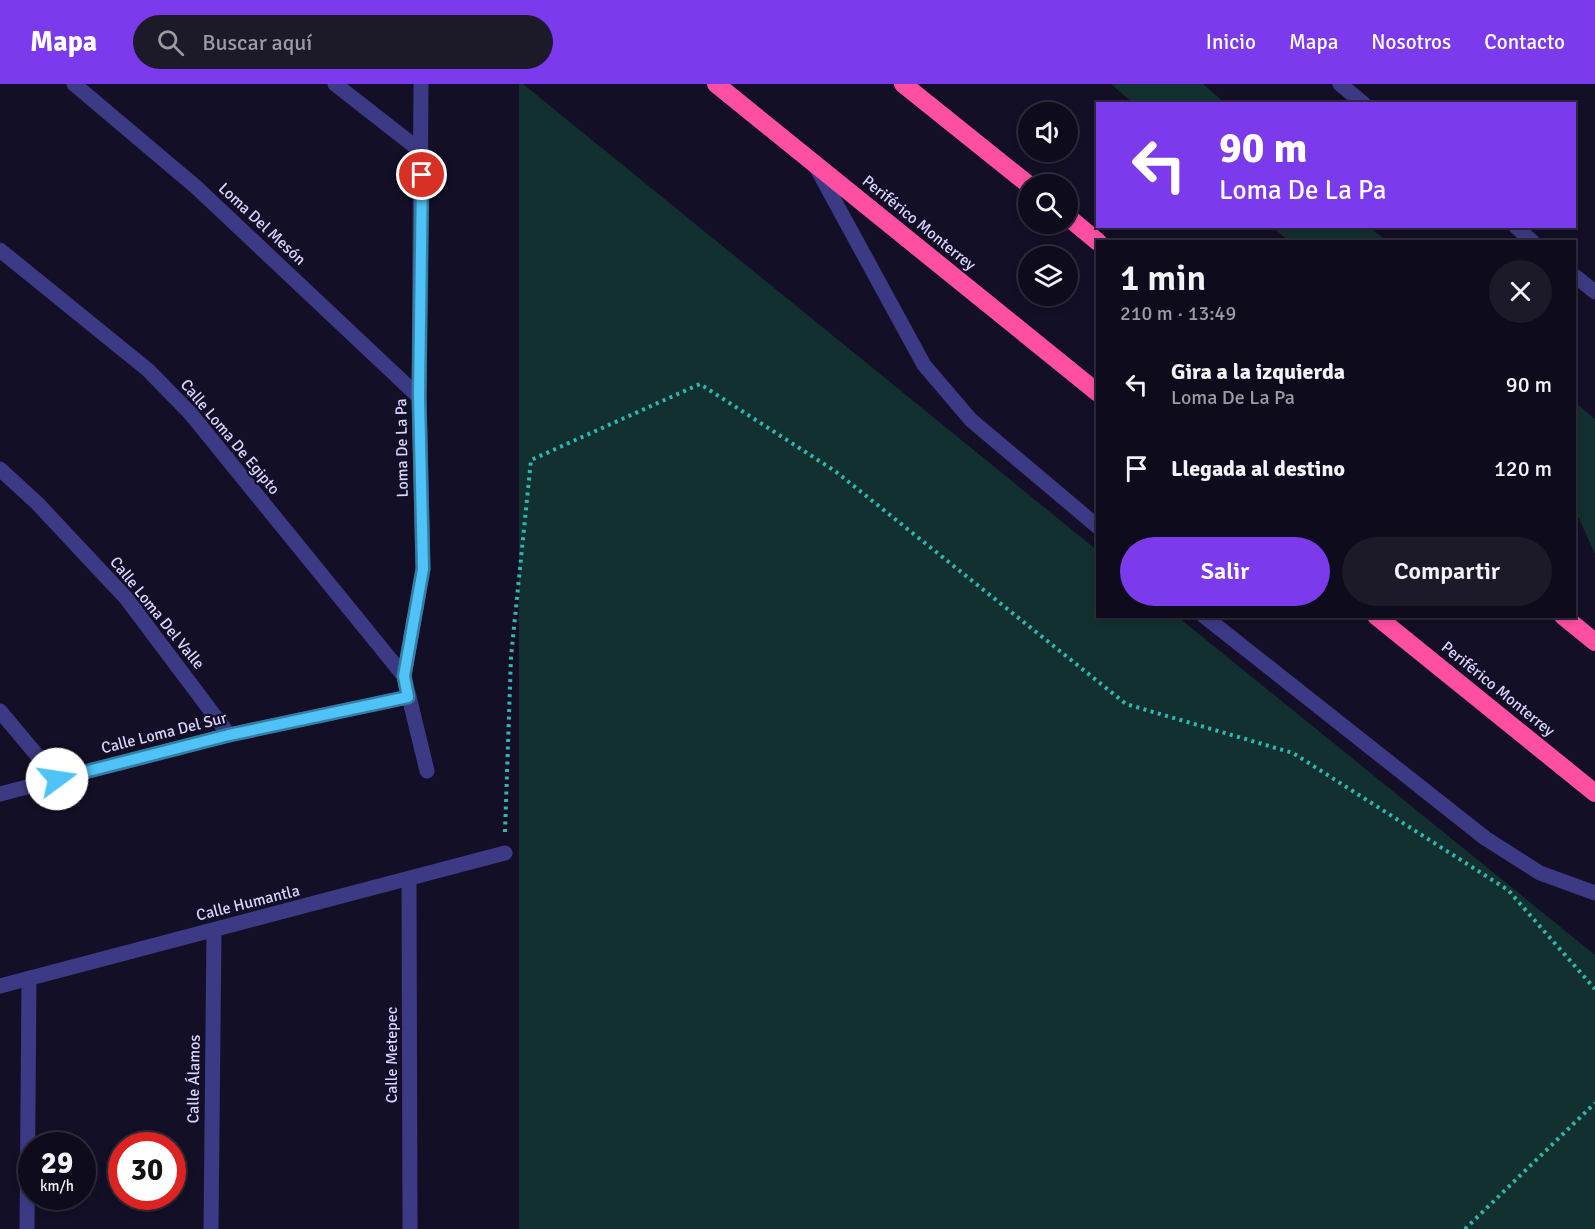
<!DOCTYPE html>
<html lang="es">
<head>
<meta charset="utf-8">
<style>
	body { margin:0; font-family:Signika,sans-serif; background:#1c1929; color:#f1f3f6; height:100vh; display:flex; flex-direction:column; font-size:22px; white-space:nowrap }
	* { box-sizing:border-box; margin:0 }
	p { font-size:20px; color:#9b9ba3 }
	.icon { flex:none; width:33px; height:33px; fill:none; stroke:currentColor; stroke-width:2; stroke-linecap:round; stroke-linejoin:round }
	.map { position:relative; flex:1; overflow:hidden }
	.drawer { position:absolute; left:1096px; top:156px; width:480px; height:378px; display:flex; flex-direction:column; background:#0e0b1c; border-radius:0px; box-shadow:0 3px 9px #0003,0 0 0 2px #2e2b3b }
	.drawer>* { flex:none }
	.guide { position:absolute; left:1096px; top:18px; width:480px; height:126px; border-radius:0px; box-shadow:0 3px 9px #0003,0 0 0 2px #2e2b3b; background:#7c3aed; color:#fff; overflow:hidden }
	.controls { position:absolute; left:1018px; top:18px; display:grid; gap:12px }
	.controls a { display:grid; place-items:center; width:60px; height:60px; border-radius:50%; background:#0e0b1c; box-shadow:0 3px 9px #0003,0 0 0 2px #2e2b3b; font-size:30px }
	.speed { position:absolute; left:18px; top:1048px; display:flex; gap:12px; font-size:30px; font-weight:700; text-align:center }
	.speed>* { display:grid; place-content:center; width:78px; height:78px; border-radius:50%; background:#0e0b1c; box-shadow:0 3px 9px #0003,0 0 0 2px #2e2b3b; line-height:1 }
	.speed small { font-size:15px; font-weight:400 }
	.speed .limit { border:9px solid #d22; background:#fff; color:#111 }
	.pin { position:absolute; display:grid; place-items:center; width:51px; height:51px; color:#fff; margin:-26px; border:3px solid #fff; border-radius:50%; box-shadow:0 2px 6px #0007 }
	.me { position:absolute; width:66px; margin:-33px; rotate:76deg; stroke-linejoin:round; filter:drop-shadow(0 0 4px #0008) }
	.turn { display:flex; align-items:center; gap:21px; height:126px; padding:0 24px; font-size:27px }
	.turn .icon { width:78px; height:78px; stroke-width:2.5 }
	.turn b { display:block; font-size:42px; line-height:51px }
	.round { display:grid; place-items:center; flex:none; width:63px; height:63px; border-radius:32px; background:#1c1929 }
	.headline { display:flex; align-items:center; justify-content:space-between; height:102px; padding:0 24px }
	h1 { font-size:36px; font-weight:600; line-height:45px }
	.cta { display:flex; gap:12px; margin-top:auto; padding:12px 24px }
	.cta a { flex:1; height:69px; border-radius:36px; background:#7c3aed; color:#fff; font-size:24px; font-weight:600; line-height:69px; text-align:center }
	.cta a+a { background:#1c1929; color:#f1f3f6 }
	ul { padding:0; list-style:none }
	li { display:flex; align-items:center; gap:18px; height:84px; padding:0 24px }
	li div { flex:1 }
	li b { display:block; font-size:22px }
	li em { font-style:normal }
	header { display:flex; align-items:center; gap:36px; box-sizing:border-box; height:84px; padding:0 30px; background:#7c3aed; color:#fff }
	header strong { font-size:28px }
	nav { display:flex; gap:33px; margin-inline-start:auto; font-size:21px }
	.search { width:420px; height:54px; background:#1c1929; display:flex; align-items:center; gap:15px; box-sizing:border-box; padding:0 21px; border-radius:33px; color:#9b9ba3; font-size:22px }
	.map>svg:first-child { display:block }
	.green { fill:#12302f }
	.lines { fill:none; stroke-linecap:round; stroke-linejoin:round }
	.path { stroke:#2fb8b0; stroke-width:4; stroke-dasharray:3 4.5; stroke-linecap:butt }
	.minor { stroke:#3d3a85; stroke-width:15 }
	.highway { stroke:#ff4fa3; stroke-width:18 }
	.route-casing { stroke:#337fa1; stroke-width:15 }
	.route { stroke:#4fc3f7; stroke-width:10 }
	.labels { text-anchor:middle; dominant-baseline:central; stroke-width:4.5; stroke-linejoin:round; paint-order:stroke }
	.street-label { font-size:16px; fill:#d9d4ff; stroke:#130f26 }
</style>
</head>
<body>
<header>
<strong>Mapa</strong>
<div class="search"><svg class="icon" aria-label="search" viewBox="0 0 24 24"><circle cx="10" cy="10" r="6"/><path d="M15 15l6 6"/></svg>Buscar aquí</div>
<nav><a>Inicio</a><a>Mapa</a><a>Nosotros</a><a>Contacto</a></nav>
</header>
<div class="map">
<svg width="1595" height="1145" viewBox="0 0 1595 1145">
	<rect width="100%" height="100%" fill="#130f26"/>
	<path class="green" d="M519,0H523L1098,467V532L1178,533L1595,871V1145H519Z
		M1111,0H1203L1225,19H1133Z
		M1272,143H1369L1387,157H1289Z
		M1575,318L1595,335V470L1575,426Z"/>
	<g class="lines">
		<path class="path" d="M505,748L511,573L531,376L700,300L835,387L1126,620L1293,669L1508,806L1595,905
			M1465,1145L1595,1019"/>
		<path class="minor" d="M74,0L196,103L419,313
			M335,0L422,68
			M421,0L419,313L423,485L404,592L427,687
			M1340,0L1364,20
			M815,81L924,281L971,336L1098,443
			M1515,142L1533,158
			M0,166L148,286L190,329L404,592
			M1575,192L1595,208
			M0,385L38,420L126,514L229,651
			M1204,532L1485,754L1540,789L1595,809
			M0,627L57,695
			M0,710L229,651L408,613
			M409,796L410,1145
			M0,902L505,769
			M27,1145L29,895
			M211,1145L214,846"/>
		<path class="highway" d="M716,0L1098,309
			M903,0L1029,101
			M1068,133L1098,158
			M1376,532L1595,709
			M1563,532L1595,558"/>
	</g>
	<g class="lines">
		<defs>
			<path id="route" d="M57,695L229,651L408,613L404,592L423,485L419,312L422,91"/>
		</defs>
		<use href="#route" class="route-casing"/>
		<use href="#route" class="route"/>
	</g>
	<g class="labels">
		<g class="street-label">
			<text transform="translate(919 139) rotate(39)">Periférico Monterrey</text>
			<text transform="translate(262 140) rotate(43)">Loma Del Mesón</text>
			<text transform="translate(230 353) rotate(50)">Calle Loma De Egipto</text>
			<text transform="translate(402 364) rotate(-91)">Loma De La Pa</text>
			<text transform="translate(157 529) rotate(51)">Calle Loma Del Valle</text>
			<text transform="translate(1498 605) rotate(39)">Periférico Monterrey</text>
			<text transform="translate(164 649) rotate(-14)">Calle Loma Del Sur</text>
			<text transform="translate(248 819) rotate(-14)">Calle Humantla</text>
			<text transform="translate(392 971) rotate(-90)">Calle Metepec</text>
			<text transform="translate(194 995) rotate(-89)">Calle Álamos</text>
		</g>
	</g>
</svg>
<div class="controls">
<a><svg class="icon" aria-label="sound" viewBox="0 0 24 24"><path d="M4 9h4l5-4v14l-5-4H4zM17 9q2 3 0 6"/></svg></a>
<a><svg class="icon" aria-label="search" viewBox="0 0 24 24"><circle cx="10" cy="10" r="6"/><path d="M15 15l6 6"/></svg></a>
<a><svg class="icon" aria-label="layers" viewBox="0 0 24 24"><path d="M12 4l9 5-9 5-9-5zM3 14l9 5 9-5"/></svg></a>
</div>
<div class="speed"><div>29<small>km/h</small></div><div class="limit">30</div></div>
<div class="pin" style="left:422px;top:91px;background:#d93025"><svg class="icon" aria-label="arrive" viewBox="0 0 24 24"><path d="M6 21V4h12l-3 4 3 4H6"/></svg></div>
<svg class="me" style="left:57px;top:695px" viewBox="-20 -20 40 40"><circle r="19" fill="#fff"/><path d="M0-13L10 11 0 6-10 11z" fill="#4fc3f7"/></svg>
<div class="guide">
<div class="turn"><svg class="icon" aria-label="left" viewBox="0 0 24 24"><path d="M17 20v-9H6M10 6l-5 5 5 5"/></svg><div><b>90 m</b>Loma De La Pa</div></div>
</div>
<section class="drawer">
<div class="headline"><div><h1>1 min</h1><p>210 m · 13:49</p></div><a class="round"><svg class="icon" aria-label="close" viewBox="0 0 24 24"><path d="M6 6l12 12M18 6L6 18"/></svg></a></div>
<ul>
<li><svg class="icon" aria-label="left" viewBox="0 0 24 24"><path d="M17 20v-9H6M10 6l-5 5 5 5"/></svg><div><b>Gira a la izquierda</b><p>Loma De La Pa</p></div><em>90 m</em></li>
<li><svg class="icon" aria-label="arrive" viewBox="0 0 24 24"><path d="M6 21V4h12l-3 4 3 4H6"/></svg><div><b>Llegada al destino</b></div><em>120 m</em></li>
</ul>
<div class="cta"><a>Salir</a><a>Compartir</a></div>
</section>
</div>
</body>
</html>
